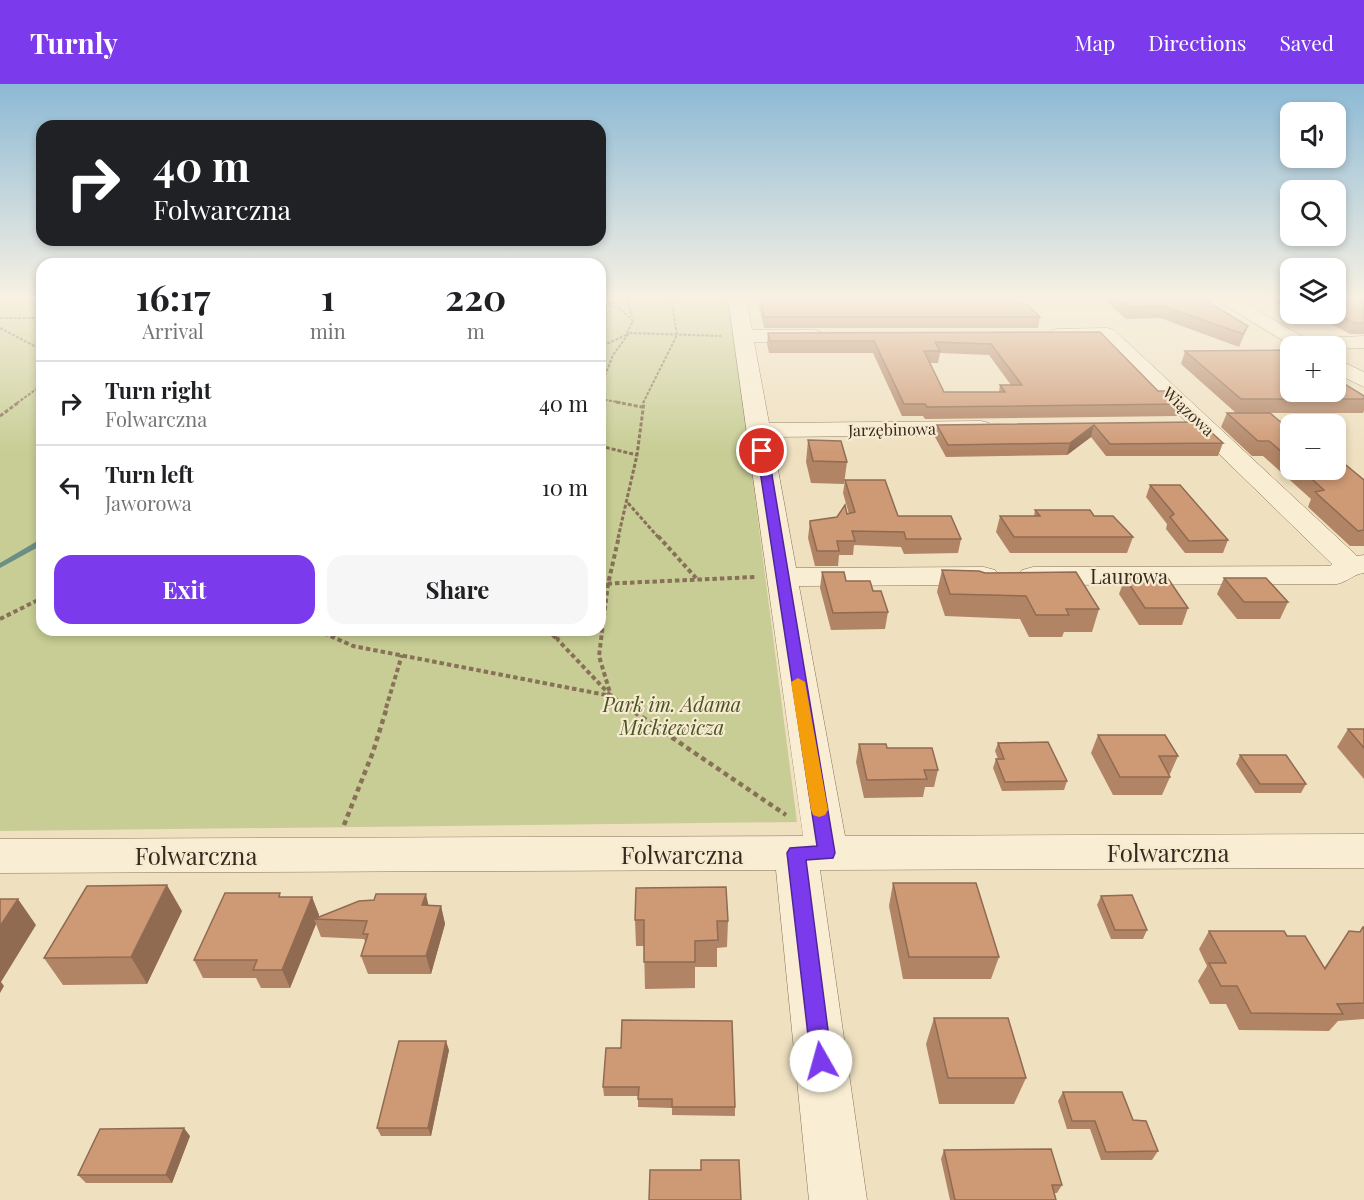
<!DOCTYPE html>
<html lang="en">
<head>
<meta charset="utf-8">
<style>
	body { margin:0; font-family:"Playfair Display",serif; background:#f6f6f6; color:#202124; height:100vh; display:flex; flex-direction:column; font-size:22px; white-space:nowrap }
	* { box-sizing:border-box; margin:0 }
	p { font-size:20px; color:#757577 }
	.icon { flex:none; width:33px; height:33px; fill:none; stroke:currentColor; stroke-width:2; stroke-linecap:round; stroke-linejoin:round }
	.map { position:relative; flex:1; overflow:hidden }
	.side { position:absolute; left:36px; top:174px; width:570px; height:378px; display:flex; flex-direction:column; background:#fff; border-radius:18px; box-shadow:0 3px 9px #0003 }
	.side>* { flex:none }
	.hud { position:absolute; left:36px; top:36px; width:570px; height:126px; border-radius:18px; box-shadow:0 3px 9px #0003; background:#202124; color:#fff; overflow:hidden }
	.buttons { position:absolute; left:1280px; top:18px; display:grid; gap:12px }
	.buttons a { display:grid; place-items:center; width:66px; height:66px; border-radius:12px; background:#fff; box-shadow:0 3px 9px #0003; font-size:30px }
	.pin { position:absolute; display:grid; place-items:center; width:51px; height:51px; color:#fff; margin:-26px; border:3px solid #fff; border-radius:50%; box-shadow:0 2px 6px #0007 }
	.me { position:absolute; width:66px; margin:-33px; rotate:353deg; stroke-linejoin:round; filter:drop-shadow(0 0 4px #0008) }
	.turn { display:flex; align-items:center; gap:21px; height:126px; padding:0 18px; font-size:27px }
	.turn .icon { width:78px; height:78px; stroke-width:2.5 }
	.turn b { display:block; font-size:42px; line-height:51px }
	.eta { display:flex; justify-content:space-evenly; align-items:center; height:102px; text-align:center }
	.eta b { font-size:36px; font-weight:700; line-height:42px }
	.button { display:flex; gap:12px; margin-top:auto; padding:12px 18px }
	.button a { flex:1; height:69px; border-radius:18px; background:#7c3aed; color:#fff; font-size:24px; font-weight:700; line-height:69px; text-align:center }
	.button a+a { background:#f6f6f6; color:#202124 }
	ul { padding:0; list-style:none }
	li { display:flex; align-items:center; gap:18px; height:84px; padding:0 18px; border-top:2px solid #e0e0e0 }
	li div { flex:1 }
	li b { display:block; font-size:22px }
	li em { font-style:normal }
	header { display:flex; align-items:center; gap:36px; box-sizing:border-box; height:84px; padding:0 30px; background:#7c3aed; color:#fff }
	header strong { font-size:28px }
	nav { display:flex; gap:33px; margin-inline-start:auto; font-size:21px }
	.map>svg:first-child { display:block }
	.green { fill:#c7cd94 }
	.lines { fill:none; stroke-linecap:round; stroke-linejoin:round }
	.stream { fill:#6a8f85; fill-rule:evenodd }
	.minor-casing { stroke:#887158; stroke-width:1 }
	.path-far3 { stroke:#887158; stroke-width:2; stroke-dasharray:3 1.5; stroke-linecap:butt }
	.path-far2 { stroke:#887158; stroke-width:3; stroke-dasharray:4 2; stroke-linecap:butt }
	.path-far1 { stroke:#887158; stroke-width:4; stroke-dasharray:4.5 3; stroke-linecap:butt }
	.path { stroke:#887158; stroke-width:4.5; stroke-dasharray:5 4; stroke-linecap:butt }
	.minor { fill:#f9eed4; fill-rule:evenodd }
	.wall { fill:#b18465; fill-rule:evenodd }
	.shaded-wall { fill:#906b52 }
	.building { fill:#ce9975; stroke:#906b52; stroke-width:1.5; fill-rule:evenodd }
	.route { fill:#7c3aed; stroke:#51269a; stroke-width:1.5 }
	.slow { fill:#f59e0b }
	.labels { text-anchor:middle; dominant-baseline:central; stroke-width:4.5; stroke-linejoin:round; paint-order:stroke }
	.far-street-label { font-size:16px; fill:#37291d; stroke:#f6ead0 }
	.street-label { font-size:20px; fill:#37291d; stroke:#f6ead0 }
	.park-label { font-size:20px; font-style:italic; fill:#495423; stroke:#f6ead0 }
	.near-street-label { font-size:24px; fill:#37291d; stroke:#f6ead0 }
</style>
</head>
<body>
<header>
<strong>Turnly</strong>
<nav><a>Map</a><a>Directions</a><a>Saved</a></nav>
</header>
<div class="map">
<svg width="1364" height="1116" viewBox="0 0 1364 1116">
	<rect width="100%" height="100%" fill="#efe0c0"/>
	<path class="green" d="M0,213H42V546H600V213H729L797,738L0,747Z"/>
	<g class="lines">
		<path class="stream" d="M39,456H42V461L0,484V479Z"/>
		<defs>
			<path id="minor" d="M728,213H746L752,246H814L821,248L824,252L821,256L814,258H754L769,339L981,337L989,339L993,344L989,349L981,351L772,353L796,484L984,483L995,486L999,492L995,498L984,501L799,502L845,752L1364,750V784L820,786L867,1116H809L776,786L0,789V755L803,752Z
				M1212,213H1234L1307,255L1364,252V264L1335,265V262H1292Z
				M1107,244L1114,246L1357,472L1364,471V489C1354,490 1347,498 1337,500L1033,501L1022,498L1018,492L1022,486L1033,483L1330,482L1332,480L1102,256L1057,257L1050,255L1047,251L1050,247L1057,245Z
				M1335,274L1364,288V303L1335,289Z"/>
		</defs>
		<use href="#minor" class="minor-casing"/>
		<path class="path-far3" d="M627,214L632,233
			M600,219L619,224L633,237L626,251L600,263
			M608,220L633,213
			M0,234H42
			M0,244L42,266
			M600,304L613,271L629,249L721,252
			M600,315L624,319
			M17,319L42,301
			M643,319L677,251L671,213"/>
		<path class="path-far2" d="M616,318L642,323
			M0,332L19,318
			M600,362L637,371
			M628,419L659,454
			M618,454L637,371L644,318"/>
		<path class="path-far1" d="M658,452L696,494
			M600,500L755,493
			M0,535L42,514
			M317,546L353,562L611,612L599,572L608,500L619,452
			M547,546L557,555
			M555,546L558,556L611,612L629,624
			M386,624L402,571"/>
		<path class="path" d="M627,623L786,731
			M344,741L373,668L387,623"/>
		<use href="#minor" class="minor"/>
	</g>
	<path class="wall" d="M757,213H1008L1040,233L1038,244H764Z
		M1101,213H1200L1248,242L1239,263L1160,234L1126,235Z
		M1265,213H1290V227Z
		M1335,213H1364V250H1350L1312,230H1309H1335Z
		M1100,248L1158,307L1181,320L1177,332L925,335L923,332H902L873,269H769L767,260L768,249ZM940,269L989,271L1011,301H1000L999,308H944L930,279H938Z
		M1185,267L1364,312V327L1363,329H1270L1290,346V386H1335L1364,396V462H1350L1308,423L1311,415L1263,372H1252L1221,343L1227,329H1236L1181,280Z
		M1200,338L1223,359L1218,372H1106L1091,353L1067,371L946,373L935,353L937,341Z
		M808,356L847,378L844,400L811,399L806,378Z
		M845,396L898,432L961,455L958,469L904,470L901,463L854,461L853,471H839L838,482H815L808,454L810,437L837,433L849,430L843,409Z
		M1150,401L1228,456L1223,469H1185L1166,445L1167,440L1146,413Z
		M1035,426L1094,432L1133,453L1127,469H1010L996,448L1000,432H1034Z
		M942,486L985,489L1099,525L1092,548H1064L1062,553H1029L1020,535L945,532L937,508Z
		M822,488L873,507L888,528L885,545L831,546L820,504Z
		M1125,494L1188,524L1182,541H1139L1119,510Z
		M1224,494L1288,518L1280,535H1237L1217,510Z
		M1348,645H1364V695L1337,663Z
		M1098,651L1178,672L1170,690H1169L1170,693L1162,711H1113L1091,669Z
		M998,659L1067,697L1064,706L1002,707L993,684L996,675H998L995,667Z
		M859,660L887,664L938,686L934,703H925L923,713L864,714L856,678Z
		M1240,671L1306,700L1301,709H1255L1236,680Z
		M893,799L999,873L991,895H903L889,822Z
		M1101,812L1147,846L1143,855H1111L1097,821Z
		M282,813H312L319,831L318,833L429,821L441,822L445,840L431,890H368L361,872L366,859L364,855L321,853L316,840L290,904H261L256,894H203L194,876Z
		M182,827L147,900L63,901L44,874Z
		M635,836L728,837L727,863L717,864V883H695V904L645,905L644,862H636Z
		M1363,843H1364V935L1338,937L1329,947L1239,946L1226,920H1210L1198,897L1207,882L1199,865L1209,847L1287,852L1324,884L1349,847L1360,848Z
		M934,934L1026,994L1014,1020H939L926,960Z
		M606,964L735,1023V1032L672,1031V1024L638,1023V1012H604L603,1003Z
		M449,966L431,1052H381L377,1044Z
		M1063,1008L1133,1036L1158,1067L1152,1076H1101L1090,1045H1067L1058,1017Z
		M190,1052L172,1099H86L78,1091Z
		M944,1066L1062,1101L1057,1109H1054L1056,1116H950L941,1075Z"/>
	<path class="shaded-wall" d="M1094,341L1091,353L1067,371L1070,359Z
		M167,801L182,827L147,900L131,873Z
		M426,810L430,828L422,821Z
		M312,813L319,831L318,835H314L316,840L290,904L282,886Z
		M18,815L36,841L1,898L4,902L0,909V842Z
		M441,822L445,840L431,890L426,872Z
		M446,957L449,966L431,1052L428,1044Z
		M184,1044L190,1052L172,1099L166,1091Z"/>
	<path class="building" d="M760,213H1008L1028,221L1040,233H764Z
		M1117,213H1200L1248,242L1243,250L1163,222L1129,223Z
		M1335,213H1364V239H1355L1335,229Z
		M1100,248L1158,307H1168L1181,320L927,323L925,320H904L874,257H770L768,249ZM935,258L991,260L1022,301H1000L1005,308H944L924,267H940Z
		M1289,266L1290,267V308H1335V294L1364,312V315H1241L1185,267Z
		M1227,329H1270L1290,346V375L1269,357H1258Z
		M1200,338L1223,359L1110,360L1094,341L1070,359L948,361L937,341Z
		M808,356L841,357L847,378L813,377Z
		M1335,372L1364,396V446L1358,447L1315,408L1324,406L1302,386H1335Z
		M845,396H885L898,432H951L961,455H906L904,448L852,447L855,457H837L839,467H817L810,440V437L837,433L845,421L847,430L855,428Z
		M1150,401H1180L1228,456L1189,457L1170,433L1174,430Z
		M1035,426H1090L1094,432H1113L1133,453H1014L1000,432H1040Z
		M942,486L979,487L985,489L1076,488L1099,525H1066L1069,531H1036L1026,512L950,510Z
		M822,488H844L846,497H870L873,507H881L888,528L833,529Z
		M1167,493L1188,524H1145L1125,494Z
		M1224,494H1266L1288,518H1244Z
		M1348,645H1364V664Z
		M1098,651H1165L1178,672H1159L1170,693H1120Z
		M1048,658L1067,697L1005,698L996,675H1004L998,659Z
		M859,660H886L887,664H932L938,686H924L927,695L867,696Z
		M1240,671H1286L1306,700H1260Z
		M893,799H976L999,873H909Z
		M167,801L131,873L44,874L87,802Z
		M726,803L728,837H717L718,856L695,857V878H644V836H635L636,804Z
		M225,809H280L279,813H312L282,886H253L257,876H194Z
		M376,810H426L422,821L441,822L426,872H361L368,850H363L367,837L314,835L359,817L374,816Z
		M1132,811L1147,846H1115L1101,812Z
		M0,815H18L0,842Z
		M1363,843H1364V919L1337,920L1343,930L1251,929L1237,902H1221L1209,879H1226L1209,847H1284L1287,852H1305L1325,885L1349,847L1360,848Z
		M934,934H1008L1026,994H948Z
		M622,936L732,937L735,1023H672V1015H638L639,1003H603L606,964H621Z
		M399,957H446L428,1044H377Z
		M1063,1008H1122L1133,1036L1146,1037L1158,1067L1106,1068L1095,1037H1072Z
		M184,1044L166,1091H78L100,1045Z
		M1051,1065L1062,1101H1052L1056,1116H955L944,1066Z
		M701,1076H739L741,1116H649L650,1086H701Z"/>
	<linearGradient id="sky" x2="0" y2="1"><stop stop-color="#8cb9d5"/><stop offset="0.58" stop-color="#f8f1e3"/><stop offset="1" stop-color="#f8f1e3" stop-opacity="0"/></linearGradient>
	<rect width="1364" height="369" fill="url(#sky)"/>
	<path class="route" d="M762,364L768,367L835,769L833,774L806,776L832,977L829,985L821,988L814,985L811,977L787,769L790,764L817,762L757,367Z"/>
	<path class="slow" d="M798,594L805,598L828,726L825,731L819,733L813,731L811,726L791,598Z"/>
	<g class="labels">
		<g class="far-street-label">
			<text transform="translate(1189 327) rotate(43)">Wiązowa</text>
			<text transform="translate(892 345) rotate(-1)">Jarzębinowa</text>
		</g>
		<g class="street-label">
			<text x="1129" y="491">Laurowa</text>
		</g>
		<g class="park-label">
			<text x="672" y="619">Park im. Adama<tspan x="672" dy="23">Mickiewicza</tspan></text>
		</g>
		<g class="near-street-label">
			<text x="1168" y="768">Folwarczna</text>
			<text x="682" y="770">Folwarczna</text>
			<text x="196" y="771">Folwarczna</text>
		</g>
	</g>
</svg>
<div class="buttons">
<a><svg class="icon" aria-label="sound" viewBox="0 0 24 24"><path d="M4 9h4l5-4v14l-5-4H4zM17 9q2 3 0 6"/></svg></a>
<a><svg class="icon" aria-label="search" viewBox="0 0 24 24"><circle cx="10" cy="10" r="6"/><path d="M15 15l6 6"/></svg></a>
<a><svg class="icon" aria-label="layers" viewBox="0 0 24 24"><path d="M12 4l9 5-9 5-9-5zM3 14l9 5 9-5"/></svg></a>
<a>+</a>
<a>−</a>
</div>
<div class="pin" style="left:762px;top:367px;background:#d93025"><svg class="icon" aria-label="arrive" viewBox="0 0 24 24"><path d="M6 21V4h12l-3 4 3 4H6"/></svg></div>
<svg class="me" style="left:821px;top:977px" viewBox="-20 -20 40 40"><circle r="19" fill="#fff"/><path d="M0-13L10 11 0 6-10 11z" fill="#7c3aed"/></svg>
<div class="hud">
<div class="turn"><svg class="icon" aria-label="right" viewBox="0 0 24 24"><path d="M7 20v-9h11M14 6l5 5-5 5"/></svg><div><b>40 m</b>Folwarczna</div></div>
</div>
<section class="side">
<div class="eta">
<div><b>16:17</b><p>Arrival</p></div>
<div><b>1</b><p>min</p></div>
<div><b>220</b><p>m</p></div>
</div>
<ul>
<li><svg class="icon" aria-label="right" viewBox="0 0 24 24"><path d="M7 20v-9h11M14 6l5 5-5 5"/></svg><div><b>Turn right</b><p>Folwarczna</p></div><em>40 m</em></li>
<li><svg class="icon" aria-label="left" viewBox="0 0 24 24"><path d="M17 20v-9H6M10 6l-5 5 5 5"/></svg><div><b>Turn left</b><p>Jaworowa</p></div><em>10 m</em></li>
</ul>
<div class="button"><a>Exit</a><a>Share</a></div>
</section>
</div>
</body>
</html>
